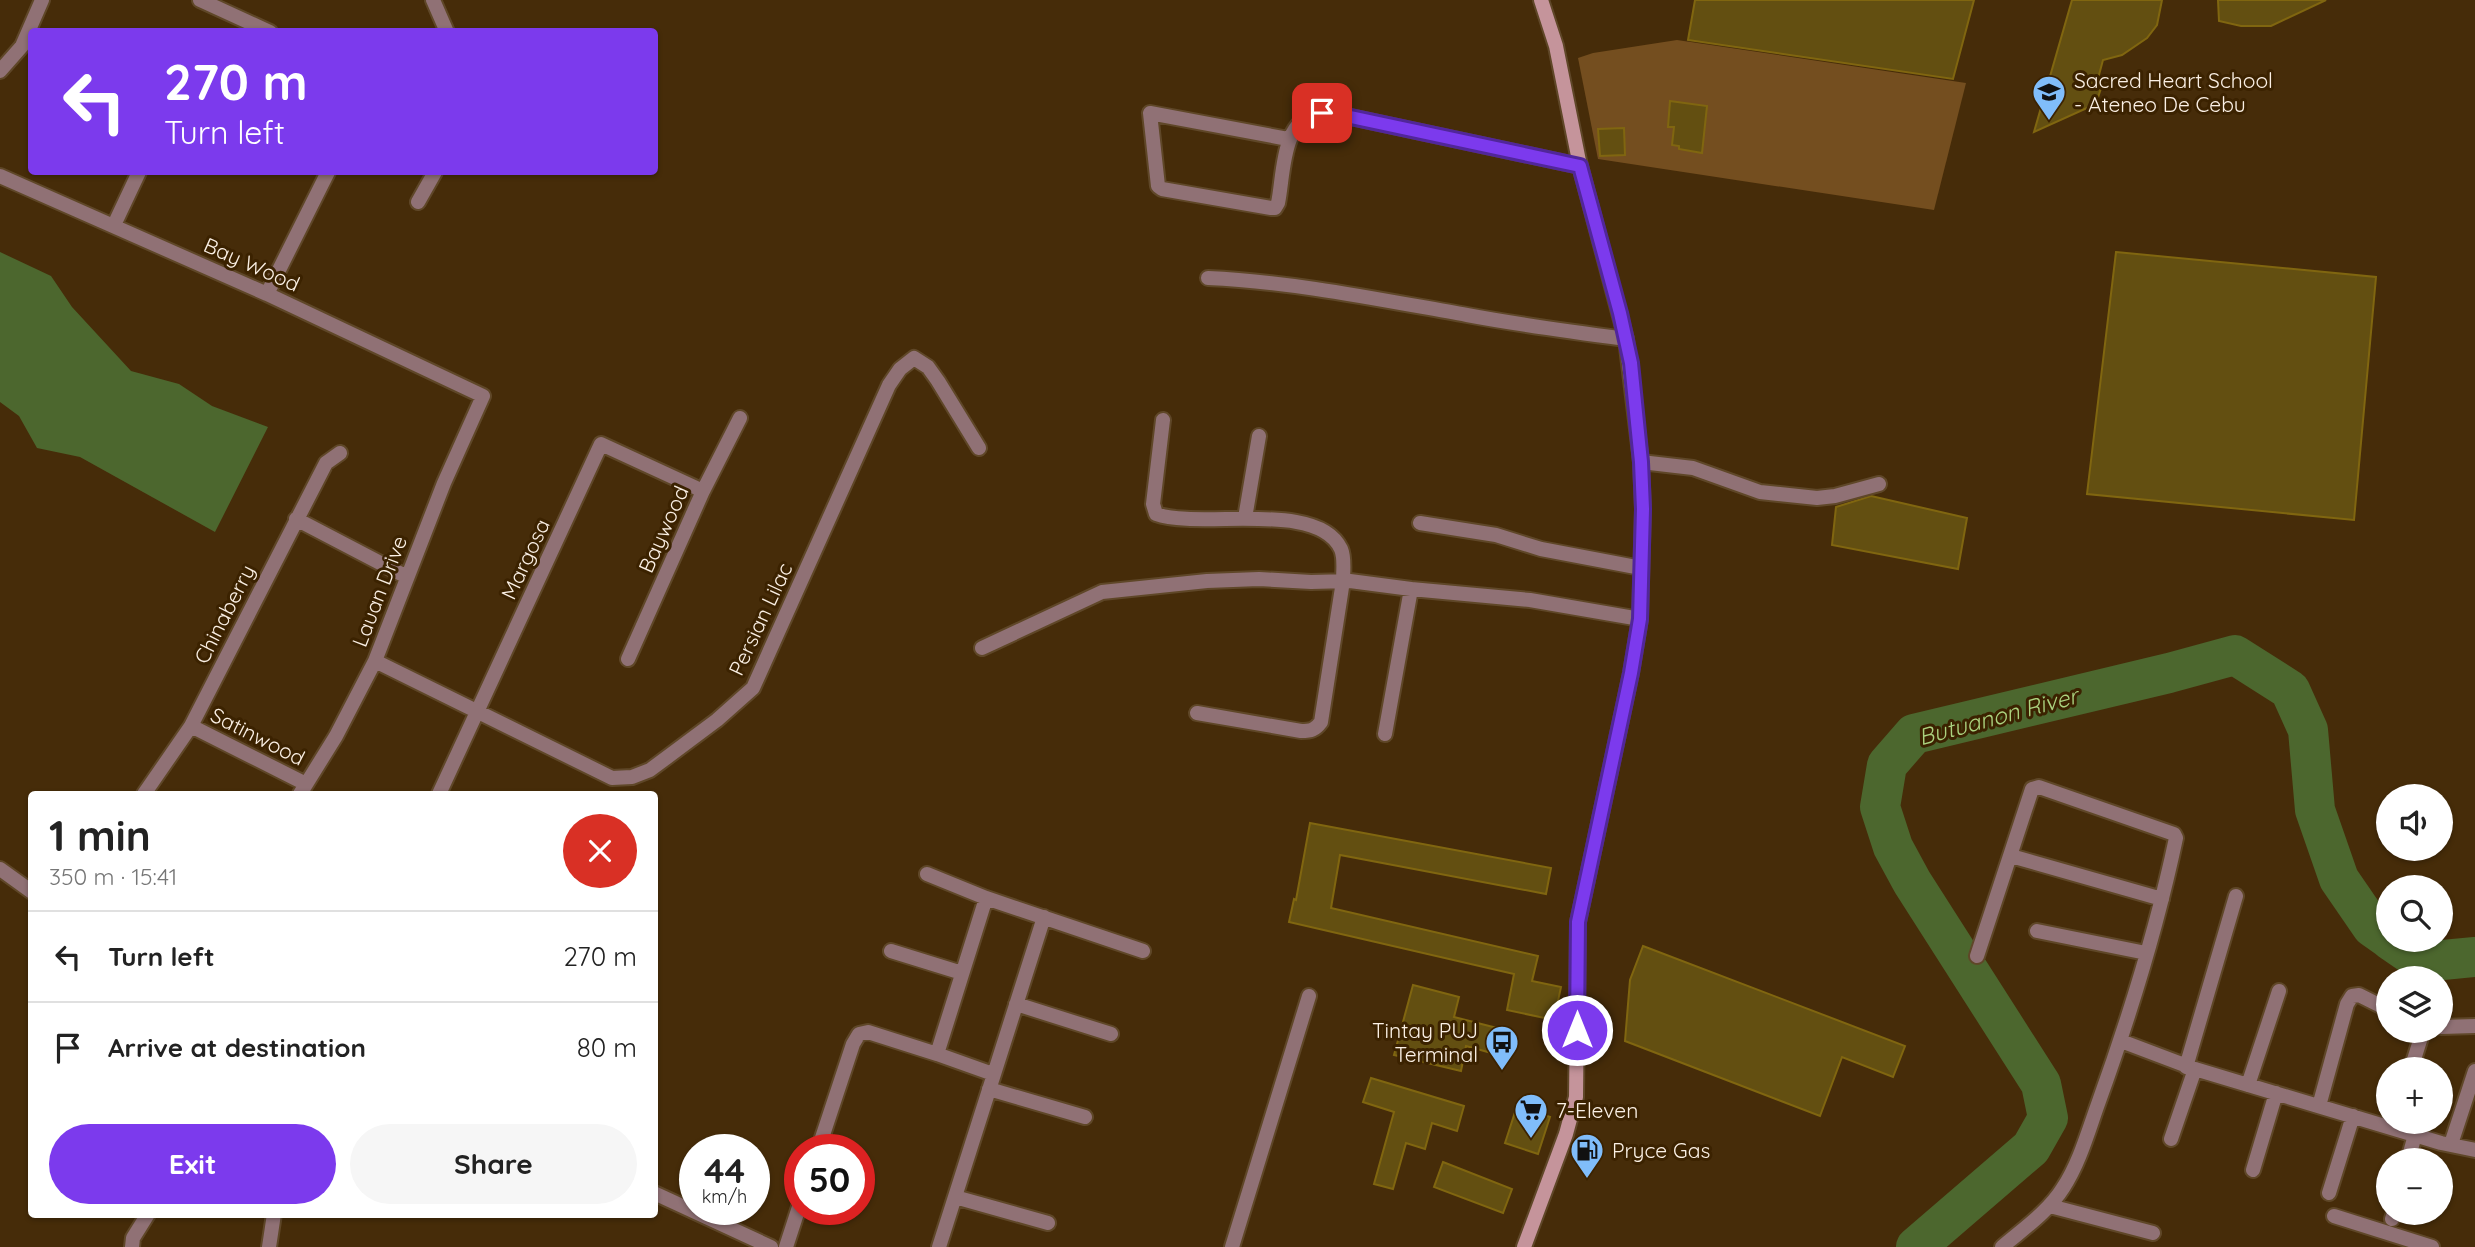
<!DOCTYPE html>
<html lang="en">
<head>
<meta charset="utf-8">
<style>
	body { margin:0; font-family:Quicksand,sans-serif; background:#f6f6f6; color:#222; height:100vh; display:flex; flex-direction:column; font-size:26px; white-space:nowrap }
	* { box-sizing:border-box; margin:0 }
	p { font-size:23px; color:#767676 }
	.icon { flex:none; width:38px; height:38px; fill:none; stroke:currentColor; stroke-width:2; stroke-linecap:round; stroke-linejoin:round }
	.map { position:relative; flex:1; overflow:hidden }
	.sheet { position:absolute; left:28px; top:791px; width:630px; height:427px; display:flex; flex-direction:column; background:#fff; border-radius:7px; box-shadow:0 2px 5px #0004 }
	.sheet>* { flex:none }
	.guide { position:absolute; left:28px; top:28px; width:630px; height:147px; border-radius:7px; box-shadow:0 2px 5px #0004; background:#7c3aed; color:#fff; overflow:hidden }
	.buttons { position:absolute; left:2376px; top:784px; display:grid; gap:14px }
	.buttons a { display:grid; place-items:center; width:77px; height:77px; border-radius:50%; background:#fff; box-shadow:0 2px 5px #0004; font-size:35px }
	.speed { position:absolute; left:679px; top:1134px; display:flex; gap:14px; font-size:35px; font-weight:700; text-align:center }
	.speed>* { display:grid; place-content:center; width:91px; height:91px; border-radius:50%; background:#fff; box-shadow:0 2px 5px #0004; line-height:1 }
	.speed small { font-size:18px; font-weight:400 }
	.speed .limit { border:10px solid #d22; background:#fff; color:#111 }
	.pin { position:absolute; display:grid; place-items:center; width:60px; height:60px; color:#fff; margin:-30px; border-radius:14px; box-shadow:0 4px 10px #0006 }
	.me { position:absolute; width:77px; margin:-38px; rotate:0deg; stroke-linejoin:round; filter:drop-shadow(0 0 5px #0008) }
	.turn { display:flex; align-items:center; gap:24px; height:147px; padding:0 21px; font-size:32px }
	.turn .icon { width:91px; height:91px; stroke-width:2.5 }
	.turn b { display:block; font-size:49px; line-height:60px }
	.round { display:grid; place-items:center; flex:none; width:74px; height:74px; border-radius:37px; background:#f6f6f6 }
	.overview { display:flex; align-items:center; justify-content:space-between; height:119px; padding:0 21px }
	h1 { font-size:42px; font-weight:800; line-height:52px }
	.primary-button { display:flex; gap:14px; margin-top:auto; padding:14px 21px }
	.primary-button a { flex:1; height:80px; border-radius:42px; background:#7c3aed; color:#fff; font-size:28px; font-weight:800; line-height:80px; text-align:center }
	.primary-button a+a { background:#f6f6f6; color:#222 }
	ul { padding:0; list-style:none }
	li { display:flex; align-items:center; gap:21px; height:91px; padding:0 21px; border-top:2px solid #e0e0e0 }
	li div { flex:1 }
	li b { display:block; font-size:26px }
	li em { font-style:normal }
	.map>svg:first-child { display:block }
	.green { fill:#744e1f }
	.water { fill:#4c672e }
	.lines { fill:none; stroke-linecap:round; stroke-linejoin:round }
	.river { stroke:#4c672e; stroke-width:40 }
	.building { fill:#634f11; stroke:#806610; stroke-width:2 }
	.minor-casing { stroke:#5f4728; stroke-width:18 }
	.secondary-casing { stroke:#5f4728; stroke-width:18 }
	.minor { stroke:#907175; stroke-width:14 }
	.secondary { stroke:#c5949b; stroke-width:14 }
	.route-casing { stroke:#51269a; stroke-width:18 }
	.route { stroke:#7c3aed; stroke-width:12 }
	.labels { text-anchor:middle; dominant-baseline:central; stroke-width:6; stroke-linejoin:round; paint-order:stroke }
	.poi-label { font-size:21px; fill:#fbf0e4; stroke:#3b2200; text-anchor:start }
	.street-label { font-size:21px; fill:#fbf0e4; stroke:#3b2200 }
	.water-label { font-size:23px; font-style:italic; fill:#abd37f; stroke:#3b2200 }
</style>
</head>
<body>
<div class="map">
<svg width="2475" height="1247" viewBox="0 0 2475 1247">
	<rect width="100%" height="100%" fill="#462c09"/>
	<path class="green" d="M1677,40L1966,83L1934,210L1598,159L1578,58L1593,53Z"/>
	<path class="water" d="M0,252L51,276L72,307L131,371L179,384L212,406L268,427L215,532L80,457L37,448L19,416L0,402Z"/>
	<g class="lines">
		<path class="river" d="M2390,940L2422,962L2475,957
			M1916,1247L2031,1148L2048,1118L2041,1084L1912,882L1893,847L1880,807L1887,765L1914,734L2169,673L2235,655L2290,690L2308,730L2315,810L2339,879L2372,927L2389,939"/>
	</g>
	<path class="building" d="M1695,0H1974L1953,79L1688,40Z
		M2072,0H2162L2157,25L2147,38L2122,55L2103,60L2096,86L2101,88L2096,104L2034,132Z
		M2218,0H2326L2271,26H2241L2219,21Z
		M1670,101L1707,106L1702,153L1679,149V146L1672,145L1674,127H1668Z
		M1624,128L1625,155L1600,156L1598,129Z
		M2116,252L2376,277L2354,520L2087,494Z
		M1871,496L1967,518L1958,569L1832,545L1836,507Z
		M1310,823L1551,868L1546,894L1340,855L1331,908L1538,956L1532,981L1561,987L1554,1020L1507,1010L1514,974L1289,922L1294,899L1296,900Z
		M1643,946L1905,1046L1893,1077L1842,1057L1820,1116L1625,1041L1630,980Z
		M1413,985L1459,997L1454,1017L1501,1029L1495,1054L1466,1046L1461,1071L1394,1055Z
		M1371,1078L1464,1106L1457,1131L1432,1123L1425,1149L1406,1143L1393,1189L1374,1184L1394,1112L1363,1102Z
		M1517,1106L1550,1117L1538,1154L1505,1143Z
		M1443,1162L1512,1189L1503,1213L1434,1187Z"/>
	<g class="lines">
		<defs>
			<path id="minor" d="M200,0L270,32
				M433,0L447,32
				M0,71L22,46L42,0
				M1288,139L1150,113L1158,186L1162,189L1271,208H1275L1278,203C1284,175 1281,120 1318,114C1327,112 1337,115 1346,116L1580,166
				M0,176L267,294L483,396L444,483L375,661L336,736L300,794
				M418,202L435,172
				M114,225L139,172
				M1208,278C1296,282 1381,300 1467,315C1520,325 1573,332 1626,339
				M267,294L328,172
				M1163,420L1153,504L1156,514C1200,530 1318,499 1341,549C1345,558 1343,571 1343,581L1321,722C1315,730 1311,731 1301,731L1197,713
				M1641,462L1693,468L1760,492L1817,498L1835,496L1879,484
				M1245,518L1259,436
				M296,519L407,577
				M1420,523L1496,535L1541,549L1641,568
				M982,648L1102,592L1207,581L1259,579L1311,582L1350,581L1411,589L1530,600L1640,619
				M628,659L703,491L740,418
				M375,661L612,778L632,777L650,770L717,720L753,688L889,385L900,369L914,358L928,367L938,381L979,448
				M191,726L306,784
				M1385,734L1411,589
				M144,794L191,726L326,463L340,453
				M439,794L601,444L703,491
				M2011,856L2162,899
				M0,869L32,892
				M927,874L986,898L1143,951
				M2037,931L2146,953
				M891,951L962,973
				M1977,956L2032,789L2039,787L2174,834L2176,838C2157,928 2129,1018 2098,1104C2088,1132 2079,1164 2063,1188C2048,1212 2023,1229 2002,1247
				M1016,1004L1111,1034
				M2441,1027L2475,1026
				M2121,1041L2195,1069L2441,1143L2475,1150
				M937,1054L993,1074
				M2186,1067L2236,896
				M2411,1069L2423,1031
				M2248,1085L2279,991
				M989,1089L1085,1117
				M2319,1106L2347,1004L2352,996L2359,995L2389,1010
				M2171,1139L2195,1069
				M2451,1144L2475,1071
				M818,1150L853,1044L859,1034L868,1032L937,1054L986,898
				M2408,1160L2415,1135
				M2253,1170L2276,1093
				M654,1193L771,1247
				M2329,1193L2353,1116
				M955,1197L1048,1223
				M2050,1206L2153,1233
				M2334,1216L2432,1247
				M2392,1219L2394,1213
				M132,1247L133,1238L148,1214
				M269,1247L274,1214
				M786,1247L800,1204
				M939,1247L1044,917
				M1232,1247L1309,996"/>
			<path id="secondary" d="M1524,1247L1566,1134L1576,1097L1578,922L1631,673L1640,619L1643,509L1641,462L1626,339L1580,166L1556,46L1541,0"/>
		</defs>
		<use href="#minor" class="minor-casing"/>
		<use href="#secondary" class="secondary-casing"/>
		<use href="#minor" class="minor"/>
		<use href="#secondary" class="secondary"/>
	</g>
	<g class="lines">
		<defs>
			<path id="route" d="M1322,113L1346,116L1580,166L1620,313L1631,363L1641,462L1643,509L1640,619L1631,673L1578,922L1577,1030"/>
		</defs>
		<use href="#route" class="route-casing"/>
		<use href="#route" class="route"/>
	</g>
	<defs>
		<symbol id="school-pin" viewBox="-11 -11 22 30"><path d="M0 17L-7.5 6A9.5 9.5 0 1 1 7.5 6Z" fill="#80bdfa" stroke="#3b2200"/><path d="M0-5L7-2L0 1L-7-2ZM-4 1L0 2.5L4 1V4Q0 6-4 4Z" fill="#111"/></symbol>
		<symbol id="bus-pin" viewBox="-11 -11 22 30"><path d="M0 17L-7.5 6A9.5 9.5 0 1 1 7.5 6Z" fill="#80bdfa" stroke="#3b2200"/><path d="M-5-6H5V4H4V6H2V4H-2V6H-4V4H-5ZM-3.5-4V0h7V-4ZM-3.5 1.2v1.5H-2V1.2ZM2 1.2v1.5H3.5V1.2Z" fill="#111"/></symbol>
		<symbol id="supermarket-pin" viewBox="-11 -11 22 30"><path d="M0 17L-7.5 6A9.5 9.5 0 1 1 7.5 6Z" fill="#80bdfa" stroke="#3b2200"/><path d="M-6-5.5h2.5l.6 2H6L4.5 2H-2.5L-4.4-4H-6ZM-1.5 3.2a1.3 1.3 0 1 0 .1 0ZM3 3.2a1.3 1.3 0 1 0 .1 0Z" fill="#111"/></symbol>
		<symbol id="fuel-pin" viewBox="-11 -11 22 30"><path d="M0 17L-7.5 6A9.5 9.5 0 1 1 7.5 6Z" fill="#80bdfa" stroke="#3b2200"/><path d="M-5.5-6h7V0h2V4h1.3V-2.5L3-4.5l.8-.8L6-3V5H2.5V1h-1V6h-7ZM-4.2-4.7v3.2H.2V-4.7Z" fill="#111"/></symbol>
	</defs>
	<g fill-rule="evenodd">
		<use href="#school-pin" x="2030" y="73" width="38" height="52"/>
		<use href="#bus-pin" x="1483" y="1023" width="38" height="52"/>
		<use href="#supermarket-pin" x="1512" y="1091" width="38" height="52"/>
		<use href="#fuel-pin" x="1568" y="1131" width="38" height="52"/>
	</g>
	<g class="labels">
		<g class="poi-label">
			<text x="2074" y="80">Sacred Heart School<tspan x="2074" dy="24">- Ateneo De Cebu</tspan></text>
			<text x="1478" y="1030" text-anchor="end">Tintay PUJ<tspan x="1478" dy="24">Terminal</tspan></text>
			<text x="1556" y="1110">7-Eleven</text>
			<text x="1612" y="1150">Pryce Gas</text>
		</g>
		<g class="street-label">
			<text transform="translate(252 264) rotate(24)">Bay Wood</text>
			<text transform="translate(663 529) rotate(-66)">Baywood</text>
			<text transform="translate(525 559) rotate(-65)">Margosa</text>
			<text transform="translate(379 591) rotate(-69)">Lauan Drive</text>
			<text transform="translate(224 614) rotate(-63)">Chinaberry</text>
			<text transform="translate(760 619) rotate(-65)">Persian Lilac</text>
			<text transform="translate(258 736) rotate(27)">Satinwood</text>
		</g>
		<g class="water-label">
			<text transform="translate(1998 716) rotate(-15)">Butuanon River</text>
		</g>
	</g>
</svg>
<div class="buttons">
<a><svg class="icon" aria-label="sound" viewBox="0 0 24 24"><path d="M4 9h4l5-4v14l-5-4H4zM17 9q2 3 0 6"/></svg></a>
<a><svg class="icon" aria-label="search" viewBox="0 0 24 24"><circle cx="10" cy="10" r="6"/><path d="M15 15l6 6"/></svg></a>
<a><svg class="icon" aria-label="layers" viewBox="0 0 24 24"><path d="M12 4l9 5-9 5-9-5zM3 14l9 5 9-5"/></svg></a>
<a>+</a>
<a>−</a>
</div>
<div class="speed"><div>44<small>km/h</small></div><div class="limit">50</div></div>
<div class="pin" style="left:1322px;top:113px;background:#d93025"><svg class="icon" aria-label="arrive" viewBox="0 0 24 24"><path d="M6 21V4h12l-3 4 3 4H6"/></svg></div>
<svg class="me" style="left:1577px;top:1030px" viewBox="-20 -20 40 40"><circle r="17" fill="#7c3aed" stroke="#fff" stroke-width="3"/><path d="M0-11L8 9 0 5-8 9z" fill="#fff"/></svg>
<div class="guide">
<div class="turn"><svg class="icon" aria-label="left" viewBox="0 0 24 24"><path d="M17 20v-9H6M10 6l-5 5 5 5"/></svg><div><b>270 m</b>Turn left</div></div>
</div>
<section class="sheet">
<div class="overview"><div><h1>1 min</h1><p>350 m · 15:41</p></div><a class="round" style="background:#d93025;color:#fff"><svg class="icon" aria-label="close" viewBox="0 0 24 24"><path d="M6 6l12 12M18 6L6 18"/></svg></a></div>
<ul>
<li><svg class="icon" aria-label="left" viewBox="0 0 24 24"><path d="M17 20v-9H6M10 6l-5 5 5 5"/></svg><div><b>Turn left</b></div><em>270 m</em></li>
<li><svg class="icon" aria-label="arrive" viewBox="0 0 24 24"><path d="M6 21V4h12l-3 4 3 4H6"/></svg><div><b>Arrive at destination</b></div><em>80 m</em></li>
</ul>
<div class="primary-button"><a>Exit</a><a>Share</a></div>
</section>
</div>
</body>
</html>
